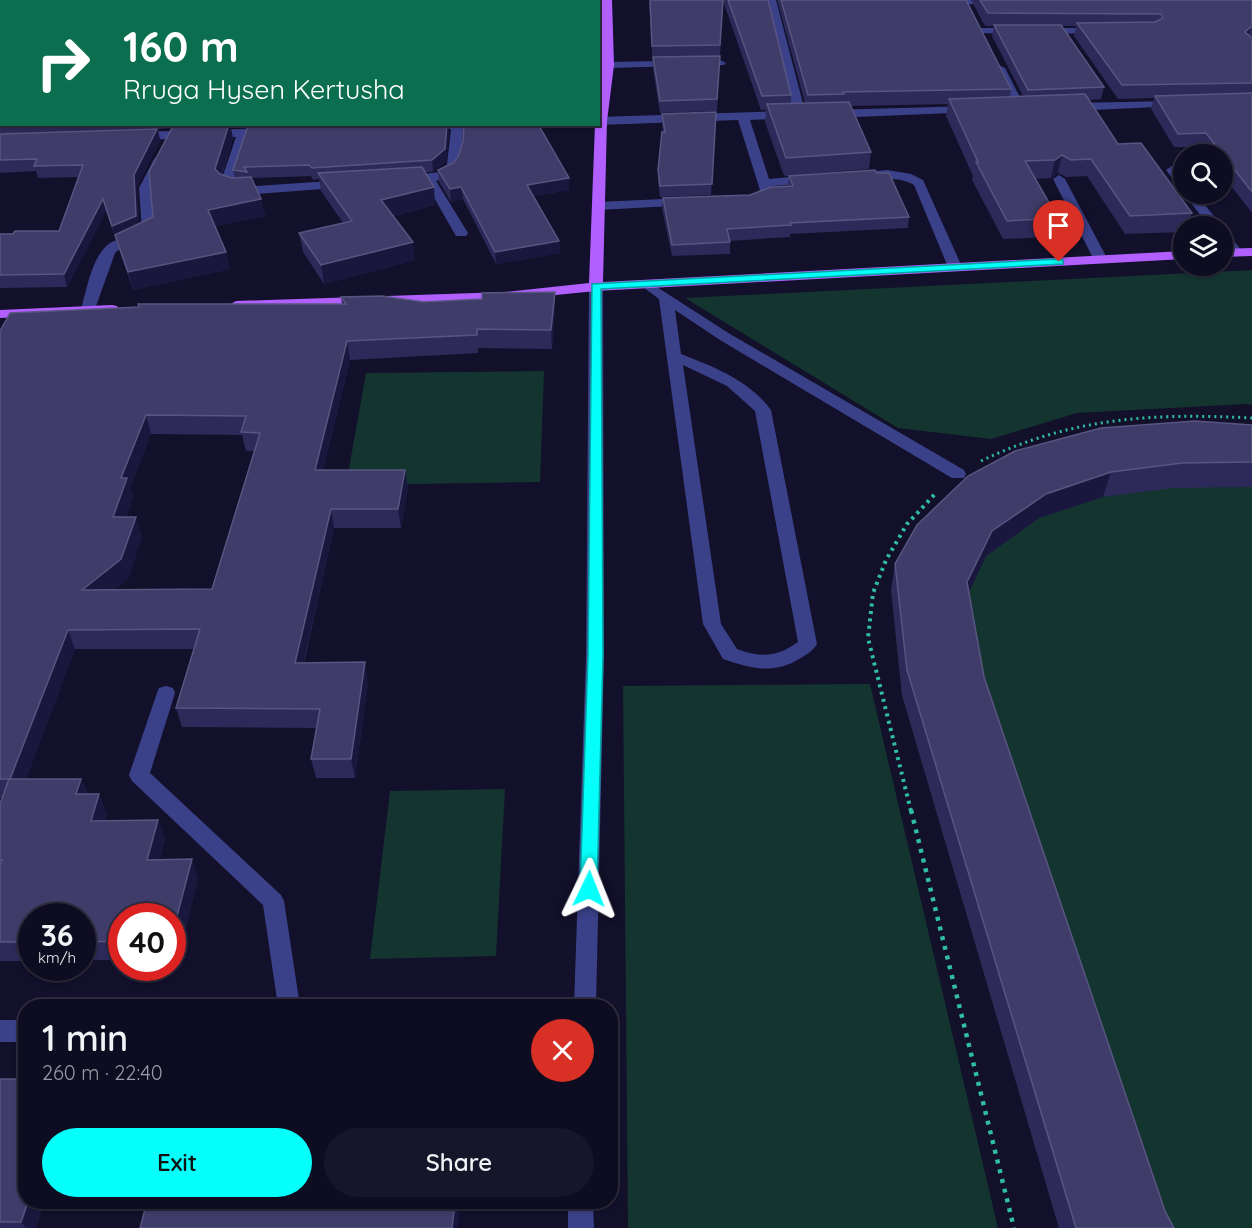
<!DOCTYPE html>
<html lang="en">
<head>
<meta charset="utf-8">
<style>
	body { margin:0; font-family:Quicksand,sans-serif; background:#171529; color:#f1f3f6; height:100vh; display:flex; flex-direction:column; font-size:22px; white-space:nowrap }
	* { box-sizing:border-box; margin:0 }
	p { font-size:20px; color:#9b9ba5 }
	.icon { flex:none; width:33px; height:33px; fill:none; stroke:currentColor; stroke-width:2; stroke-linecap:round; stroke-linejoin:round }
	.map { position:relative; flex:1; overflow:hidden }
	.side { position:absolute; left:18px; top:999px; width:600px; height:210px; display:flex; flex-direction:column; background:#0e0c20; border-radius:24px; box-shadow:0 2px 4px #0004,0 0 0 2px #2e2c3e }
	.side>* { flex:none }
	.top-card { position:absolute; left:0px; top:0px; width:600px; height:126px; box-shadow:0 2px 4px #0004,0 0 0 2px #2e2c3e; background:#0b6e4f; color:#fff; overflow:hidden }
	.buttons { position:absolute; left:1173px; top:144px; display:grid; gap:12px }
	.buttons a { display:grid; place-items:center; width:60px; height:60px; border-radius:50%; background:#0e0c20; box-shadow:0 2px 4px #0004,0 0 0 2px #2e2c3e; font-size:30px }
	.speed { position:absolute; left:18px; top:903px; display:flex; gap:12px; font-size:30px; font-weight:700; text-align:center }
	.speed>* { display:grid; place-content:center; width:78px; height:78px; border-radius:50%; background:#0e0c20; box-shadow:0 2px 4px #0004,0 0 0 2px #2e2c3e; line-height:1 }
	.speed small { font-size:15px; font-weight:400 }
	.speed .limit { border:9px solid #d22; background:#fff; color:#111 }
	.pin { position:absolute; display:grid; place-items:center; width:51px; height:51px; color:#fff; margin:-62px -26px; border-radius:50% 50% 50% 0; rotate:-45deg; box-shadow:0 0 6px #0007 }
	.pin .icon { rotate:45deg }
	.me { position:absolute; width:66px; margin:-33px; rotate:2deg; stroke-linejoin:round; filter:drop-shadow(0 0 4px #0008) }
	.turn { display:flex; align-items:center; gap:21px; height:126px; padding:0 24px; font-size:27px }
	.turn .icon { width:78px; height:78px; stroke-width:2.5 }
	.turn b { display:block; font-size:42px; line-height:51px }
	.round { display:grid; place-items:center; flex:none; width:63px; height:63px; border-radius:32px; background:#171529 }
	.summary { display:flex; align-items:center; justify-content:space-between; height:102px; padding:0 24px }
	h1 { font-size:36px; font-weight:600; line-height:45px }
	.action { display:flex; gap:12px; margin-top:auto; padding:12px 24px }
	.action a { flex:1; height:69px; border-radius:36px; background:#05fffb; color:#111; font-size:24px; font-weight:600; line-height:69px; text-align:center }
	.action a+a { background:#171529; color:#f1f3f6 }
	.map>svg:first-child { display:block }
	.green { fill:#13342f }
	.lines { fill:none; stroke-linecap:round; stroke-linejoin:round }
	.path-far2 { stroke:#30bda4; stroke-width:3; stroke-dasharray:2 4; stroke-linecap:butt }
	.path-far1 { stroke:#30bda4; stroke-width:4; stroke-dasharray:3 4.5; stroke-linecap:butt }
	.path { stroke:#30bda4; stroke-width:4.5; stroke-dasharray:4 6; stroke-linecap:butt }
	.minor { fill:#3b4189; fill-rule:evenodd }
	.major { fill:#b160ff; fill-rule:evenodd }
	.wall { fill:#2d2958; fill-rule:evenodd }
	.shaded-wall { fill:#1a173e }
	.building { fill:#3f3c6a; stroke:#585581; stroke-width:1.5; fill-rule:evenodd }
	.route { fill:#05fffb; stroke:#03a6a3; stroke-width:1.5 }
</style>
</head>
<body>
<div class="map">
<svg width="1252" height="1228" viewBox="0 0 1252 1228">
	<rect width="100%" height="100%" fill="#12102a"/>
	<path class="green" d="M1252,270V405L1246,404L1077,413L991,439L898,428L685,298Z
		M544,371L540,482L346,485L366,373Z
		M1252,450V1228H1059L902,695L891,589L912,550Z
		M870,684L998,1228H628L623,686Z
		M505,789L496,956L370,959L390,791Z"/>
	<g class="lines">
		<path class="path-far2" d="M981,461C1073,417 1152,413 1252,418"/>
		<path class="path-far1" d="M911,811L868,638L873,593L886,560L907,524L936,493"/>
		<path class="path" d="M911,810L1014,1228"/>
		<path class="minor" d="M581,0H612L607,3Z
			M766,0H776L806,115L804,118L800,119L794,115Z
			M960,0H985C980,5 968,5 961,3Z
			M981,28H1015L1020,31L1015,34L977,33L976,31Z
			M1043,28H1099L1104,31L1099,34L1039,33L1038,31Z
			M720,60L726,63L724,65L608,68L602,65L608,62Z
			M999,65L1005,68L1026,109L1024,111H1016L1014,109L993,68Z
			M1175,101L1179,102V106L1071,111L1065,107L1071,103Z
			M971,106L977,110L975,112L831,118L825,114L831,110Z
			M788,111L794,115L792,118L750,120L769,179L812,175L818,179L812,183L771,186L773,192L772,195L755,203H745L744,200L760,190L738,120L598,125V117Z
			M420,124H494L488,128L463,129C461,154 465,174 436,181L468,233L466,236H456L425,182L406,184L400,180L406,176L440,172L447,164L451,129L424,131L420,130Z
			M270,128L276,132L274,135L248,136L233,184L256,186L345,180L351,184L349,187L256,194L225,190L220,184L236,137L136,140L130,136L136,132Z
			M160,155L166,159L151,188L156,232C145,243 126,242 115,253L95,309L93,312H83L81,309C87,289 92,255 110,243C120,237 132,235 142,230L139,188L154,159Z
			M1172,166C1183,169 1184,179 1184,189L1180,188L1166,170Z
			M887,170L911,174L923,180L962,267L960,270H950L948,267L914,185C895,173 870,184 860,176L866,172Z
			M1059,175L1065,179L1108,260L1106,263H1096L1094,260L1053,179Z
			M1184,194H1196L1222,226H1209Z
			M686,198L692,202L691,205L598,210L592,206L598,202Z
			M1222,231L1227,232L1241,250L1243,253L1241,256H1231L1222,245Z
			M646,280L730,334L964,470L966,474L964,478H952L720,340L675,310L681,354C714,367 749,380 771,410L817,644C813,651 806,655 799,659C773,675 750,668 723,659L703,624L659,299L639,284ZM683,365L727,386L755,411L798,642C777,657 761,658 737,649L721,624Z
			M596,283L603,287L604,655L596,1006H574L586,655L589,287Z
			M166,686L173,688L175,693L150,773L281,895L284,901L300,1006H278L263,905L132,781L129,775L157,693L159,688Z
			M0,1020H26V1042H0Z
			M568,1202H593L594,1228H568Z"/>
		<path class="major" d="M602,0H612L614,65L607,121L603,282L1184,251V259L596,291L505,300L231,308L229,305L236,301L505,292L589,283L595,124H598V95L602,65Z
			M1252,248V256L1222,257V249Z
			M112,305L117,306L119,309L117,312L0,318V310Z"/>
	</g>
	<path class="wall" d="M0,0L2,2V124H284L230,126L233,138L222,175L232,178H235L233,170L248,126L449,131L446,161L433,172H425L435,205L393,216L415,260L324,284L303,252L299,233L343,223L321,191L319,179L313,180L311,176L251,178L261,199L265,216L215,226L230,269L133,290L106,211L67,287L0,288V234L59,231L79,177L38,178L36,171L0,173ZM172,128L153,217L139,223L137,187L160,140L158,129Z
		M649,0H768L791,95V104L805,103L777,0H966L1011,89L1010,97L1023,96L992,36L994,26H985L971,0H1252V213L1222,174V154H1208L1202,147H1174L1151,109L1154,98L1118,99L1074,36L1076,26H1062L1104,87L1101,99L1089,100L1118,144L1192,213L1188,226H1184V232L1125,234L1087,176L1066,177L1058,173L1051,178L1035,179L1058,218L1054,237L1003,239L972,180L973,176L946,116L948,104L851,106L871,152L869,169L784,176L765,122L766,110H761L723,1L717,111L660,113L653,69Z
		M716,112L711,195L660,197L658,181V170L663,132L662,125V114Z
		M463,142L569,178V190L534,196L559,241L560,253L496,264L463,199L451,202L439,182L438,170L453,163L458,157Z
		M877,173L909,217L908,228L790,234V237L730,241V254L672,256L662,209L663,198L750,195L788,186L789,176Z
		M341,297L555,310L552,349L478,348V353L350,360L323,470H405L408,489L401,528H334L304,663L368,682L355,778H316L311,759L316,728L182,727L176,708L194,649H75L26,779H81L88,794L107,813L105,821L158,820L165,839L160,859L198,878L178,960H172V916H122V960H82V916H32V961H0V804L2,798H0V331L342,304ZM151,434L242,435L246,451H254L212,589L114,590L128,579L142,536L126,517L133,497L130,488Z
		M1252,425V487L1173,488L1103,497L1039,518L986,556L969,592L984,677L1165,1211L1174,1228H1059L902,695L891,589L895,564L917,525Z
		M0,1079L26,1202H44L36,1228H0Z"/>
	<path class="shaded-wall" d="M1251,27L1247,40L1245,32Z
		M229,124H230L233,138L218,185L215,169Z
		M447,124H448L449,131L446,161L433,172L432,160Z
		M157,129L160,140L137,187L140,229L115,238L112,226L134,175Z
		M1062,155L1058,173L1051,178L1055,160Z
		M569,178V190L528,197L527,185Z
		M434,187L435,205L383,218L381,200Z
		M461,187L463,199L451,202L450,189Z
		M103,199L106,211L67,287L64,274Z
		M261,199L265,216L212,227L208,210Z
		M559,241L560,253L496,264L495,252Z
		M413,242L415,260L324,284L321,265Z
		M226,252L230,269L133,290L128,272Z
		M555,292V310L552,349L551,330Z
		M347,341L350,360L319,489L315,470Z
		M146,415L151,434L130,488L133,497L119,536L113,517L121,478Z
		M405,470L408,489L401,528L398,509Z
		M1111,472L1103,497L1039,518L986,556L962,607L967,582L992,531L1046,494Z
		M331,509L334,528L299,682L295,663Z
		M136,517L142,536L128,579L89,609L82,590Z
		M68,630L75,649L19,798L10,779Z
		M365,662L368,682L355,778L351,759Z
		M81,779L89,798L76,794Z
		M99,794L107,813L99,840L91,821Z
		M158,820L165,839L155,879L147,860Z
		M192,859L198,878L178,960L172,945V935Z
		M28,1202H44L36,1228H26L21,1222Z
		M455,1202H460L458,1228H452Z"/>
	<path class="building" d="M0,0H590V2H2V122L0,123Z
		M650,0H723L720,45L652,46Z
		M728,0H768L791,95L762,96Z
		M781,0H966L1011,89L843,92L844,94L808,95Z
		M980,0H1252V27H1251L1245,32L1252,38V83L1122,85L1077,23L1155,22L1163,18L1161,14L988,13Z
		M994,25H1061L1104,87L1028,90Z
		M720,56L717,99L660,101L653,57Z
		M1252,93V192L1206,133L1178,134L1155,96Z
		M1085,94L1118,144L1141,143L1192,213L1130,216L1091,159L1071,160L1062,155L1055,160L1025,161L1058,218L1007,221L976,162H978L949,99Z
		M849,102L871,152L786,158L767,104Z
		M716,112L712,184L660,186L658,170L662,132H665L662,114Z
		M174,124H229L215,169L220,174L232,178L251,177L261,199L208,210L226,252L128,272L115,235L153,217L149,172Z
		M301,124H447L445,149L432,160L312,168L309,165L244,167L247,172L233,170L248,126Z
		M464,124H538L569,178L527,185L559,241L495,252L461,187L450,189L438,170L453,163L458,157L463,142Z
		M157,129L134,175L136,216L112,226L103,199L64,274L0,275V234H13L15,231H59L83,165L34,166L37,159L0,160V134Z
		M422,167L434,187L381,200L413,242L321,265L299,233L352,221L318,173Z
		M875,170L877,173H889L909,217L790,223L791,225L727,229L730,242L672,245L663,198L750,195L771,187L793,186L789,176Z
		M555,292L551,330L477,329V335L347,341L315,470H405L398,509H331L295,663L365,662L351,759H311L320,709L176,708L200,629L68,630L10,779H0V331L10,313L139,307L138,304H346L341,297L382,296L424,302L482,299V293ZM146,415L246,416L241,432L260,433L212,589L82,590L121,559L136,517H113L127,478H121Z
		M1195,421L1252,425V462L1182,463L1111,472L1046,494L992,531L967,582L984,677L1165,1211L1174,1228H1076L907,670L895,564L917,525L968,476L1015,451L1101,428Z
		M9,779H81L76,794H99L91,821L158,820L147,860L192,859L172,935V916H122V941L82,942V916H32V942H0V865L2,860H0V804Z
		M0,1079H26V1202H28L21,1222H0Z
		M147,1202H455L452,1228H140Z"/>
	<path class="route" d="M1059,259L1063,260V264L601,289L603,655L597,889L594,894L589,896L583,894L580,889L588,655L592,284Z"/>
</svg>
<div class="buttons">
<a><svg class="icon" aria-label="search" viewBox="0 0 24 24"><circle cx="10" cy="10" r="6"/><path d="M15 15l6 6"/></svg></a>
<a><svg class="icon" aria-label="layers" viewBox="0 0 24 24"><path d="M12 4l9 5-9 5-9-5zM3 14l9 5 9-5"/></svg></a>
</div>
<div class="speed"><div>36<small>km/h</small></div><div class="limit">40</div></div>
<div class="pin" style="left:1059px;top:262px;background:#d93025"><svg class="icon" aria-label="arrive" viewBox="0 0 24 24"><path d="M6 21V4h12l-3 4 3 4H6"/></svg></div>
<svg class="me" style="left:589px;top:889px" viewBox="-20 -20 40 40"><path d="M0-17L14 15 0 8-14 15z" fill="#05fffb" stroke="#fff" stroke-width="4"/></svg>
<div class="top-card">
<div class="turn"><svg class="icon" aria-label="right" viewBox="0 0 24 24"><path d="M7 20v-9h11M14 6l5 5-5 5"/></svg><div><b>160 m</b>Rruga Hysen Kertusha</div></div>
</div>
<section class="side">
<div class="summary"><div><h1>1 min</h1><p>260 m · 22:40</p></div><a class="round" style="background:#d93025;color:#fff"><svg class="icon" aria-label="close" viewBox="0 0 24 24"><path d="M6 6l12 12M18 6L6 18"/></svg></a></div>
<div class="action"><a>Exit</a><a>Share</a></div>
</section>
</div>
</body>
</html>
